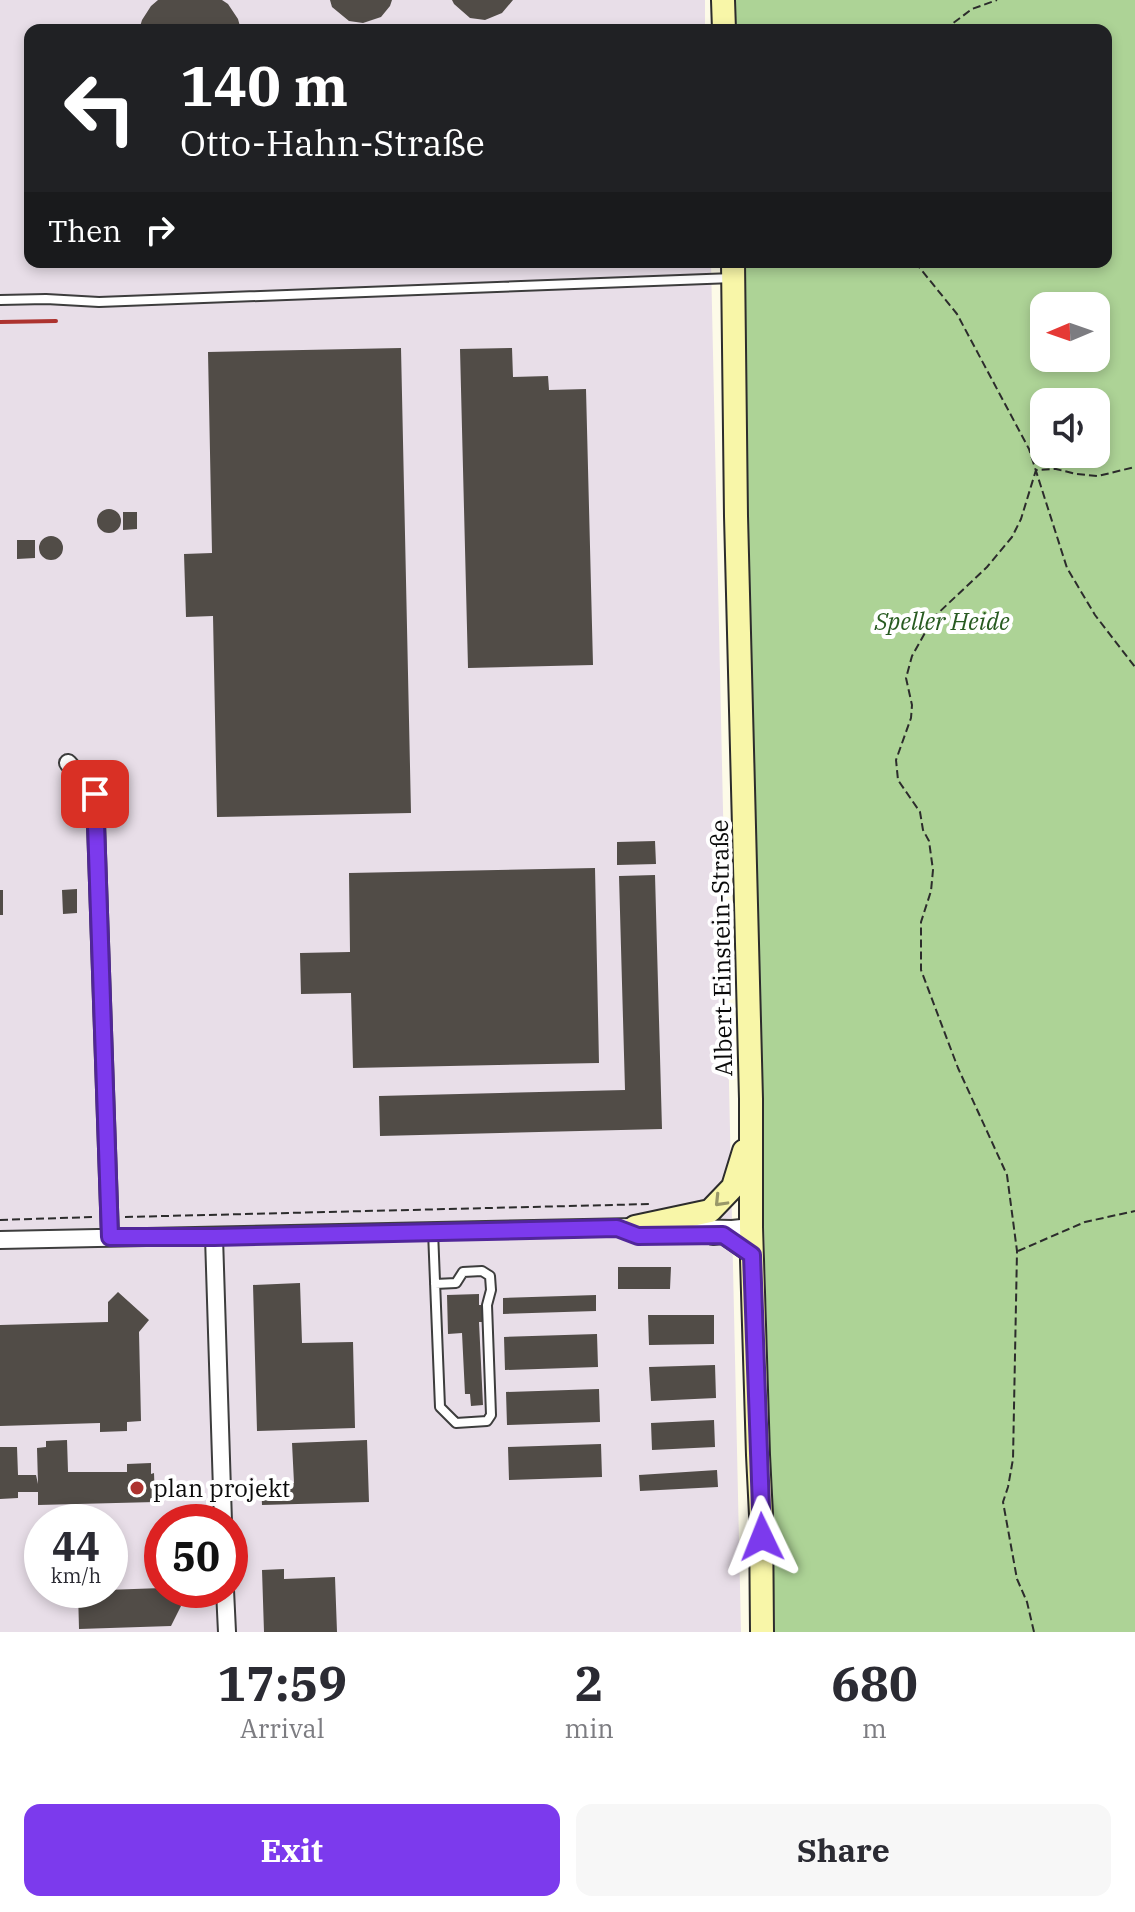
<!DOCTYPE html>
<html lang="en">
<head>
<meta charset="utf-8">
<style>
	body { margin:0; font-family:"IBM Plex Serif",serif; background:#f7f7f7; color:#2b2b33; height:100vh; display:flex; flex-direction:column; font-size:30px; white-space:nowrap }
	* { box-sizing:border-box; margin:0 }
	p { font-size:26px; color:#7c7c81 }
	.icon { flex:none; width:44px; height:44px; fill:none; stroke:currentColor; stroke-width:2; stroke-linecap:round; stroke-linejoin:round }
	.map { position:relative; height:1632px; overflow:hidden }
	.details { display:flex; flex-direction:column; background:#fff; flex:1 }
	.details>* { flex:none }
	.guide { position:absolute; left:24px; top:24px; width:1088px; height:244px; border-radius:16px; box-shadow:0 4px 12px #0003; background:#202124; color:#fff; overflow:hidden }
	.needle { width:52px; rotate:268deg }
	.fabs { position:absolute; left:1030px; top:292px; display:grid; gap:16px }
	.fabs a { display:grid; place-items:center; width:80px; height:80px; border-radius:16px; background:#fff; box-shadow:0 4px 12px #0003; font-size:40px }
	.speed { position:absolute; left:24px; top:1504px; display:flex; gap:16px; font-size:40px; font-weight:700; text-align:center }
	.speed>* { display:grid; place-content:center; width:104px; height:104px; border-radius:50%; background:#fff; box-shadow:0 4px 12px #0003; line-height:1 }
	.speed small { font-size:20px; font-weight:400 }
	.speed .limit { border:12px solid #d22; background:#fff; color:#111 }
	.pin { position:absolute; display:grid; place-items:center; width:68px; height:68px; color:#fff; margin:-34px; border-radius:16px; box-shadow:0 4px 12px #0006 }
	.me { position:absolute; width:88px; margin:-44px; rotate:358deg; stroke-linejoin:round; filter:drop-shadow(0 0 6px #0008) }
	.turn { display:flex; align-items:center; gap:28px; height:168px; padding:0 24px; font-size:36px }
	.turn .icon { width:104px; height:104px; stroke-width:2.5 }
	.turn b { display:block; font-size:56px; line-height:68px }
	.then { display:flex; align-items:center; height:76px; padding:0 24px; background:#0003; gap:16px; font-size:30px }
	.eta { display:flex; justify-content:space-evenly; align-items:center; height:136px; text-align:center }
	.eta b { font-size:48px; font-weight:700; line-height:56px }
	.action { display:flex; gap:16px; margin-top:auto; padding:16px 24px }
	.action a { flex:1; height:92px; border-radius:16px; background:#7c3aed; color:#fff; font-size:32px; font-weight:700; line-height:92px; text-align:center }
	.action a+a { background:#f7f7f7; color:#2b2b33 }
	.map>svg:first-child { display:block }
	.industrial { fill:#e8dee8; fill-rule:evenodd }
	.forest { fill:#add396; fill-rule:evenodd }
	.building { fill:#514c47 }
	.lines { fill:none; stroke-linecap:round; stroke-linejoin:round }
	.lane-casing { stroke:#3d3d3d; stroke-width:12 }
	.street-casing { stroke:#3d3d3d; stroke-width:20 }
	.secondary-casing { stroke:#2c2c2c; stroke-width:26 }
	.path { stroke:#2c2c2c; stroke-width:2; stroke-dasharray:8 4; stroke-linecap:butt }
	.lane { stroke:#fff; stroke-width:8 }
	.street { stroke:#fff; stroke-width:16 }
	.secondary { stroke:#f8f6a8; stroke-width:22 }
	.rail { stroke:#ad332f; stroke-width:4 }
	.oneway { stroke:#999869 }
	.route-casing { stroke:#51269a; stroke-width:20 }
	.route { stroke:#7c3aed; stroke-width:14 }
	.poi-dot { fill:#ad332f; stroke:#fff; stroke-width:3 }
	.labels { text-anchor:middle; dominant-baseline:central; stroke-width:8; stroke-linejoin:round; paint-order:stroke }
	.park-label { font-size:24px; font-style:italic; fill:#285b21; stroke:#fff }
	.street-label { font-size:24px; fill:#0a0a0a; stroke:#fff }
	.poi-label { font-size:24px; fill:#0a0a0a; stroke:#fff; text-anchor:start }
</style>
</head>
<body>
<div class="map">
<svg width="1135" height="1632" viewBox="0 0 1135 1632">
	<rect width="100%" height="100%" fill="#fdfbe8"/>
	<path class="industrial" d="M0,0H705V30H30V262H711L741,1632H0ZM42,1522H110V1590H42ZM162,1522H230V1590H162Z"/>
	<path class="forest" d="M731,0H1135V1632H775L738,262H1106V30H732ZM1044,306H1096V358H1044ZM1044,402H1096V454H1044Z"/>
	<path class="building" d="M158,0H222L228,4L238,19L241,30H139L142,20L151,6Z
		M330,0H392L390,6L381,17L363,23L349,21L332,7Z
		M452,0H513L502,13L485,20L470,18L454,4Z
		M401,348L411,813L217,817L213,616L186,617L184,554L212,553L208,352Z
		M512,348L513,377L548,376L549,390L586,389L593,665L468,668L460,349Z
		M97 521a12 12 0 1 1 24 0a12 12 0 1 1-24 0Z
		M123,512H137V529L123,530Z
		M39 548a12 12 0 1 1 24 0a12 12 0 1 1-24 0Z
		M17,540H35V558L17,559Z
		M655,841L656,864L617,865V842Z
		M595,868L599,1063L353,1068L351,993L301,994L300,953L350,952L349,873Z
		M655,875L662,1129L380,1136L379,1096L625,1090L619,876Z
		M77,889V913L63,914L62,890Z
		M0,890H3V915H0Z
		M618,1267H671L670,1289H618Z
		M300,1283L302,1343L353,1342L355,1428L257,1431L253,1285Z
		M118,1292L149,1320L139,1332L141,1421L127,1422V1431L100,1432V1423L0,1426V1325L108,1322V1302Z
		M479,1294V1305H483L484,1322H479L483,1405L471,1406L470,1394H465L462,1333L448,1334L447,1295Z
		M596,1295V1311L503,1314V1298Z
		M648,1315H714V1344L649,1345Z
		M597,1334L598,1367L505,1370L504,1337Z
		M715,1365L716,1398L651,1401L649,1367Z
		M599,1389L600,1422L507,1425L506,1392Z
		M714,1420L715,1447L652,1450L651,1423Z
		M67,1440L68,1472H127V1464L151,1463V1474L154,1473L155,1502L38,1505V1492H18V1498L0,1499V1447H17L18,1475H36L38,1484L37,1448L46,1447V1441Z
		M367,1440L369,1502L262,1505L261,1484L294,1483L292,1443Z
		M601,1444L602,1477L509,1480L508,1447Z
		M717,1470L718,1487L640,1491L639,1475Z
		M284,1569V1579L335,1577L337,1632H264L262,1570Z
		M162,1588V1590H171L181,1606L171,1626L79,1629L78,1591Z"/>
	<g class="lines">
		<defs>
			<path id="lane" d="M0,300L46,299L99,302L733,278
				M433,1231L440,1407L456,1423L487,1421L491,1415L487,1305L491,1290L490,1276L482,1271L463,1272L456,1283L435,1284"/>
			<path id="street" d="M68,763L95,794L110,1237
				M713,1236L723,1235L752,1255
				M214,1237L223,1522
				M0,1240L635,1227L732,1229L751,1227
				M225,1590L227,1632"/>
			<path id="secondary" d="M723,0L724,30
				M733,262L736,516L751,1099V1227L758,1455L761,1515L762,1632
				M635,1227L710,1211L733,1187L744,1151"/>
		</defs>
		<use href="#lane" class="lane-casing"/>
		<use href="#street" class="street-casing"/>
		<use href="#secondary" class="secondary-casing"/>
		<path class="path" d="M944,30L972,9L997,0
			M915,262L957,314L1029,449L1067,568L1095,615L1135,667
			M125,1217L651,1204
			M0,1220L95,1217
			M1018,1251L1085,1222L1135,1211
			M1034,1632L1027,1602L1017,1579L1003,1502L1008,1487L1013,1459L1017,1251L1007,1175L958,1068L921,970V922L931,891L933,870L929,841L923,830L920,812L898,780L896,760L911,718L912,705L906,678L912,656L934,617L987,567L1012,537L1021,519L1036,470L1056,469L1076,474L1098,476L1135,467"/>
		<use href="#lane" class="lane"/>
		<use href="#street" class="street"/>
		<use href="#secondary" class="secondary"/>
		<path class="rail" d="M0,322L56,321"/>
	</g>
	<defs><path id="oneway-chevron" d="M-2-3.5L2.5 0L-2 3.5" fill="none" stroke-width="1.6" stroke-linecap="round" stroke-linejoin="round" transform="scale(2)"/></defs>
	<use class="oneway" href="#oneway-chevron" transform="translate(720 1201) rotate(134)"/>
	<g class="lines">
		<defs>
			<path id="route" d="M95,794L110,1237H214L617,1228L638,1236L723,1235L752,1255L762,1537"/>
		</defs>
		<use href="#route" class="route-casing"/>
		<use href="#route" class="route"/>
	</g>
	<circle class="poi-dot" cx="137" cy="1488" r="8"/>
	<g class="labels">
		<g class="park-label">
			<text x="942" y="621">Speller Heide</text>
		</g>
		<g class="street-label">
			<text transform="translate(721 948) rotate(-91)">Albert-Einstein-Straße</text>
		</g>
		<g class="poi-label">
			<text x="153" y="1488">plan projekt</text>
		</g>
	</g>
</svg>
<div class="fabs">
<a><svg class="needle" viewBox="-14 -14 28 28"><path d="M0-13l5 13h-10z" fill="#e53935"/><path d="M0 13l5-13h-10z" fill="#7c7c81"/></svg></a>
<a><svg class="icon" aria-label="sound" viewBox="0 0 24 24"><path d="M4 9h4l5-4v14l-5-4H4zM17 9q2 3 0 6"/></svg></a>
</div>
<div class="speed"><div>44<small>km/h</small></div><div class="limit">50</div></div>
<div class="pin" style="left:95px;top:794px;background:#d93025"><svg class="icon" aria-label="arrive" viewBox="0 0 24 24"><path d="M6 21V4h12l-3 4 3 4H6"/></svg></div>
<svg class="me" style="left:762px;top:1537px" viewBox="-20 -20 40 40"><path d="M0-17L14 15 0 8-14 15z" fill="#7c3aed" stroke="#fff" stroke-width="4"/></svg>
<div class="guide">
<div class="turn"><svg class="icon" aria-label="left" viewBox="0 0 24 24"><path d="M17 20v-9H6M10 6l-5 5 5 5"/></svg><div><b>140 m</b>Otto-Hahn-Straße</div></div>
<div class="then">Then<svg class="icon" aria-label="right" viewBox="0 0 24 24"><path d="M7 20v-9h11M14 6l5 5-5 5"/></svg></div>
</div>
</div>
<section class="details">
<div class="eta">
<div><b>17:59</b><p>Arrival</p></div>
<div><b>2</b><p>min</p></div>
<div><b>680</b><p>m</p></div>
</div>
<div class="action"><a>Exit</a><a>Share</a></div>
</section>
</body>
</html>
